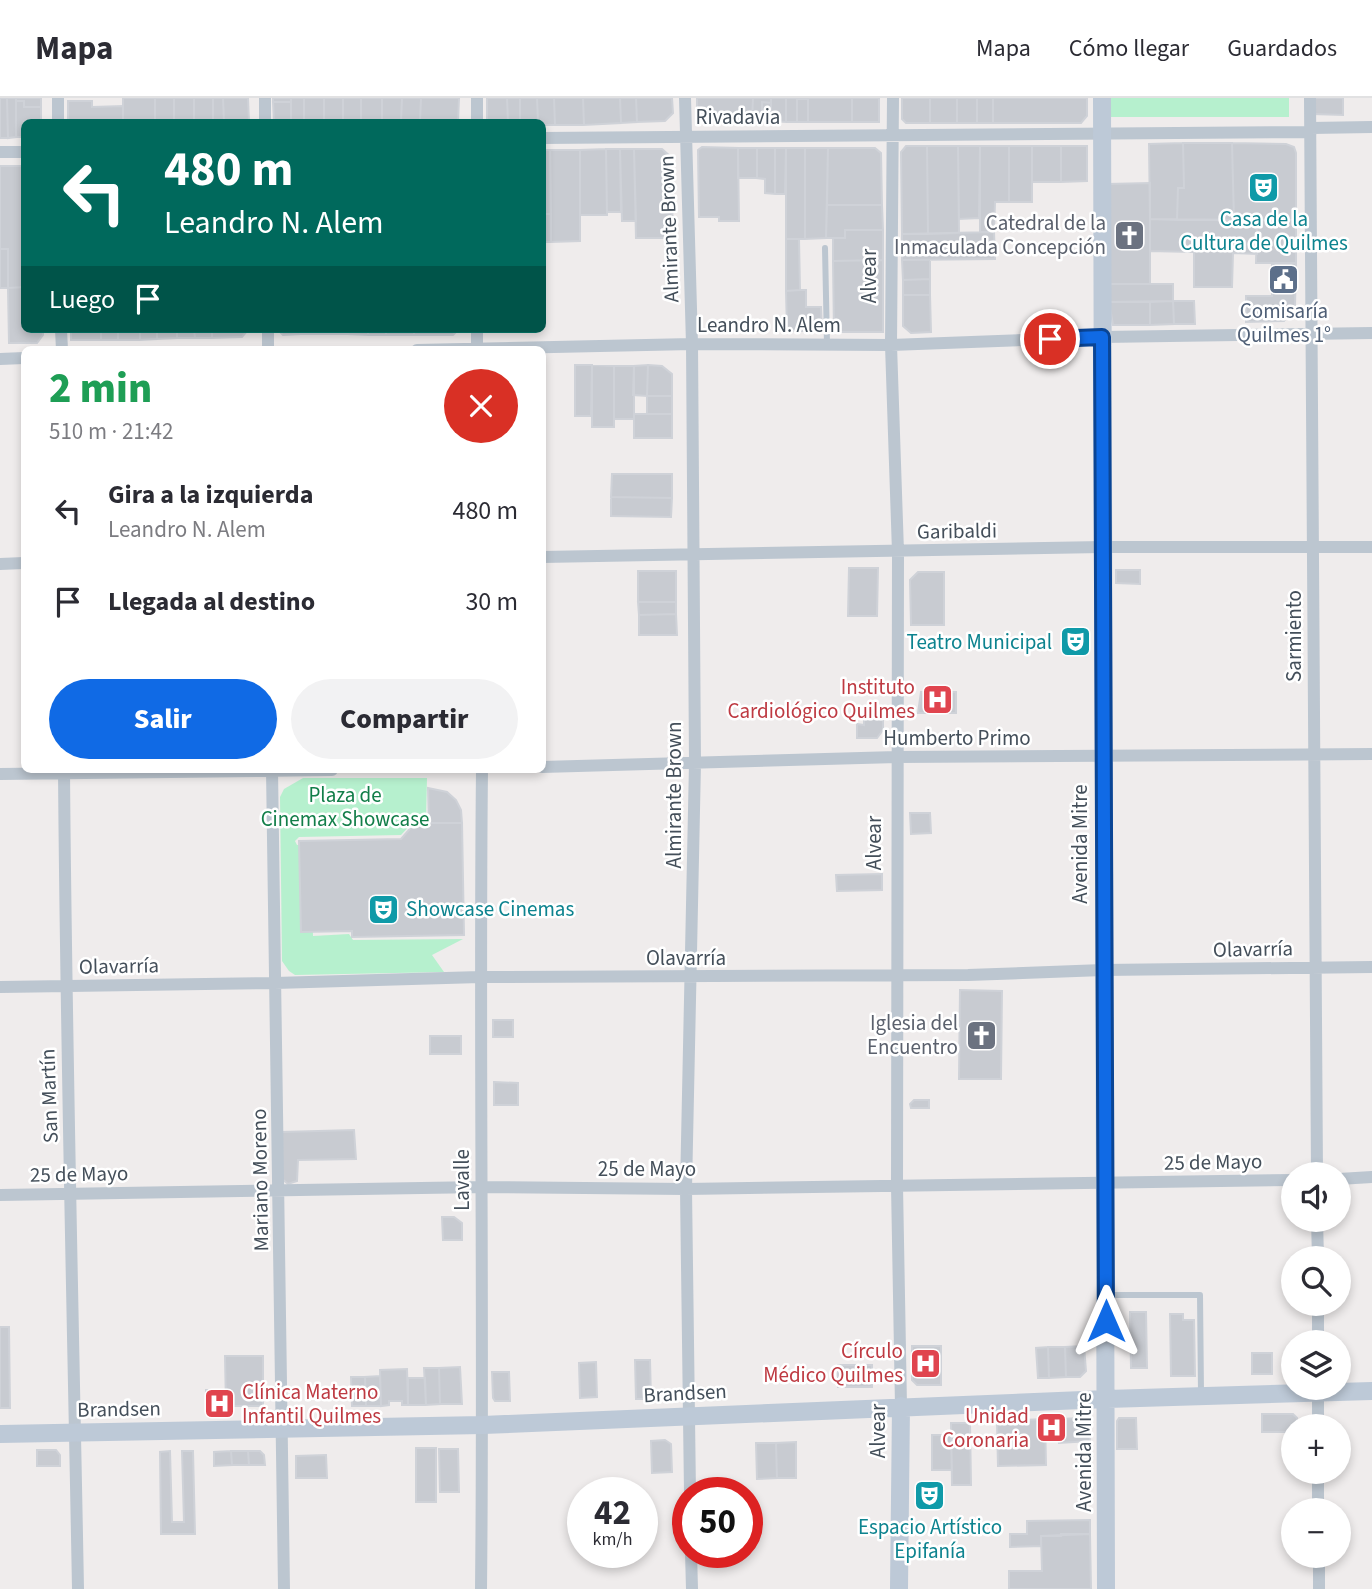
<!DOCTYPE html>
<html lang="es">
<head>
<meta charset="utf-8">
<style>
	body { margin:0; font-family:"Source Sans 3",sans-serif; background:#f2f2f3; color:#2b2b33; height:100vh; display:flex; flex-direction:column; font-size:26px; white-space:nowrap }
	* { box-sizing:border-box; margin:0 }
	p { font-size:23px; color:#7c7c81 }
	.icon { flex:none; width:38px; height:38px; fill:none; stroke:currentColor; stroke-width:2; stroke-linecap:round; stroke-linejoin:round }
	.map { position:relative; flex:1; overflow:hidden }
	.panel { position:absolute; left:21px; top:248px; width:525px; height:427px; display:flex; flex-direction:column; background:#fff; border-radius:10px; box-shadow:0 4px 10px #0003 }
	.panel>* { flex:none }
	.guide { position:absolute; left:21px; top:21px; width:525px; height:214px; border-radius:10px; box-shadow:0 4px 10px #0003; background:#00695c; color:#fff; overflow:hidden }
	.fabs { position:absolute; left:1281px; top:1064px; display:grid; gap:14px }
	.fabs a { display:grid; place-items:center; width:70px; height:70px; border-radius:50%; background:#fff; box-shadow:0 4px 10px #0003; font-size:35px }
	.speed { position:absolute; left:567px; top:1379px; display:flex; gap:14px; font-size:35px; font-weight:700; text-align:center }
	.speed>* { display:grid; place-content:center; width:91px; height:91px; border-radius:50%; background:#fff; box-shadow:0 4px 10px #0003; line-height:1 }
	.speed small { font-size:18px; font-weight:400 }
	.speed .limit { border:10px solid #d22; background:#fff; color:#111 }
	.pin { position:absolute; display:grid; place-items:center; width:60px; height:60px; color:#fff; margin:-30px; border:4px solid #fff; border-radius:50%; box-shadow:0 2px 7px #0007 }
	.me { position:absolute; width:77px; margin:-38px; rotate:0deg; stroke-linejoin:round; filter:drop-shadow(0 0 5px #0008) }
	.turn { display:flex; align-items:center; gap:24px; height:147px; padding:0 28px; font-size:32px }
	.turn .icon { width:91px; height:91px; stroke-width:2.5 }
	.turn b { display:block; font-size:49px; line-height:60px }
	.then { display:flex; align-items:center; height:66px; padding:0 28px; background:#0003; gap:14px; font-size:26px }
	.round { display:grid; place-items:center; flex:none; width:74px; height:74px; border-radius:37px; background:#f2f2f3 }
	.summary { display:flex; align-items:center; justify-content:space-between; height:119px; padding:0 28px }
	h1 { font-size:42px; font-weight:800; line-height:52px; color:#1e9e55 }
	.button { display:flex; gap:14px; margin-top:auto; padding:14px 28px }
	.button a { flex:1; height:80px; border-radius:42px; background:#106ae5; color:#fff; font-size:28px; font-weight:800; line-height:80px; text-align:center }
	.button a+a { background:#f2f2f3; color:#2b2b33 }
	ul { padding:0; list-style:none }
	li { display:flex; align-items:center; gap:21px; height:91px; padding:0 28px }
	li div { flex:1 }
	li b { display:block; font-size:26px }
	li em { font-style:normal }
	header { display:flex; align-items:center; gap:42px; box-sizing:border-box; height:98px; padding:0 35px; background:#fff; border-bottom:2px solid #e1e1e2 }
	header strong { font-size:33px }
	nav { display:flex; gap:38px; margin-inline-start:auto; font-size:24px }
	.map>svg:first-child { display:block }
	.green { fill:#b6f0ce }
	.building { fill:#c8cbd1; stroke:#cfd2d8; stroke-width:2 }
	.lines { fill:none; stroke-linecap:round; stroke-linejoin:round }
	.lane { stroke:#bcc6d0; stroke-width:6 }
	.street { stroke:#bcc6d0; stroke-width:12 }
	.secondary { stroke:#bdc9d7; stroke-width:18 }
	.route-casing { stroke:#0a4595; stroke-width:18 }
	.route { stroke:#106ae5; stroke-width:12 }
	.labels { text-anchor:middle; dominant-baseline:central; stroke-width:5; stroke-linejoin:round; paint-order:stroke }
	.street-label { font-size:21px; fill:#444f5a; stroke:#fff }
	.culture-label { font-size:21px; fill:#0d838f; stroke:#fff }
	.worship-label { font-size:21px; fill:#5b616d; stroke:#fff; text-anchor:end }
	.service-label { font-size:21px; fill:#4e5e75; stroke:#fff }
	.health-label { font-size:21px; fill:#be3a42; stroke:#fff; text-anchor:end }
	.park-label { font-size:21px; fill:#127e49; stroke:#fff }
</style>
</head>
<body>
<header>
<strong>Mapa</strong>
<nav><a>Mapa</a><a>Cómo llegar</a><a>Guardados</a></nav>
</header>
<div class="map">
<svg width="1372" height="1491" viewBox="0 0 1372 1491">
	<rect width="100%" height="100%" fill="#efecec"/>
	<path class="green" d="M1109,0H1289V19H1109Z
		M303,680H427L426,722H415L401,737L299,739L295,743L297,747L310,746L313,838L349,836L353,842L463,841L432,857L444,874L295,877L289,873L282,863L280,699L284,691Z"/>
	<path class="building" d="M0,0H7L8,40H0Z
		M7,0H16V39L8,40Z
		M16,0H41V9H24V3H16Z
		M123,0H155V24H123Z
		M155,0H174V24H155Z
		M174,0H194V24H174Z
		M194,0H213V24H194Z
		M213,0H223L224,24H213Z
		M223,0H248L249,24H224Z
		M273,0H291V4H273Z
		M291,0H304V24H291Z
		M304,0H324V24H304Z
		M324,0H343V24H324Z
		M343,0H361V24H343Z
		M361,0H382V24H361Z
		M382,0H402L401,24H382Z
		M402,0H421L420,24H401Z
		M421,0H459L458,24H420Z
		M487,0H507L508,24H490L487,22Z
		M507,0H520V24H508Z
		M520,0H537L538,24H520Z
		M537,0H554L555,27H542V24H538Z
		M554,0H583L584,27H555Z
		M583,0H620L621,25L584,27Z
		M620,0H636L637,24L621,25Z
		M636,0H672L673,15L665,23L637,24Z
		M697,0H753L752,23H700L697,19Z
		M753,0H771V5L762,4V23H752Z
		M771,0H786V24L771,23Z
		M786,0H797V24H786Z
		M808,0H852V24H808Z
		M852,0H879V24H852Z
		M902,0H930V25H906L902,21Z
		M930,0H957V25H930Z
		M957,0H977V25H957Z
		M977,0H993V25H977Z
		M993,0H1087V18L1081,25H993Z
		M1313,0H1343V17L1313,16Z
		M797,1H808V24H797Z
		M16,3H24V9H41V24H24V39H16Z
		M68,3H92V9L123,8V24H68Z
		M273,4H291V24H274Z
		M762,4L771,5V23H762Z
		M1183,45L1184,90H1178L1177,122L1150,121L1149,46Z
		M1183,45H1232L1234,122H1177L1178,90H1184Z
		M1232,45L1286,46L1294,49L1296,55V122H1234Z
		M906,48H927L928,136H902L901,54Z
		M927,48H958L959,135L928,136Z
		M958,48H980L979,120L959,121Z
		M980,48H1009V104H995L994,134H980Z
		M1009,48H1032V104H1009Z
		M1032,48H1061V84H1032Z
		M1061,48H1087V83L1061,84Z
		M702,49L738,50L739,123H719V119H699L698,52Z
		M738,50H757V80H738Z
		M757,50H775V96L765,95V81L757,80Z
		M775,50H786L785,96H775Z
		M786,50H805V141H786Z
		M805,50H828L826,140L805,141Z
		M828,50H875L881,55L882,107H827Z
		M606,51H620L621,114H607Z
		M606,51L607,117H580V52Z
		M620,51H634L636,123H622Z
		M634,51H662L671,59L673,140H636Z
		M542,52H550L551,116H542Z
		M550,52H580V143L551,144Z
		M0,68H24V189L8,190V151H0Z
		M1150,85V186H1109L1108,86Z
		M827,107H882L883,132H845V140H826Z
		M542,116H551V144H542Z
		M1150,121L1257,122V156L1233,155L1232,189H1194V154L1150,153Z
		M1257,122H1296V165H1256Z
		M845,132H883V162L833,163V140H845Z
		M994,134L995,161L902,162V136Z
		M786,141H799L800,192L786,193Z
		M0,151H8V190H0Z
		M883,162V234H834L833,163Z
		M902,162H930V181L903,182Z
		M1272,165H1296L1295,208L1284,223L1246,224V198H1272Z
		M930,181V197H903V182Z
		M1109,186H1173V203L1109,204Z
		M24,189V231H43V237L37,245H9L8,190Z
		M800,192H806V209H821L822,233H787L786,193Z
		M903,197H930L931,234L911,235L903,228Z
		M1173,203L1174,226L1150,227V204Z
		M1173,203H1194L1195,226H1174Z
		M1109,204H1150V227H1113Z
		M71,231H101V242H71Z
		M101,231H118V242H101Z
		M118,231H140V242H118Z
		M140,231H157V241L140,242Z
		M157,231H177V240L157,241Z
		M177,231H194L195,240H177Z
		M194,231H212V240H195Z
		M212,231H248V232L242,239L212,240Z
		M277,231H300V236L283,237Z
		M300,231H323V236H300Z
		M323,231H348V236H323Z
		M348,231H368V237L348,236Z
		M368,231H386V237H368Z
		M386,231H414V237H386Z
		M414,231H459L453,237H414Z
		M575,267H592L591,318H575Z
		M592,267L614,268V329H592Z
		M648,267L647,298L633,297L634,268Z
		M648,267L662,268L672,276V298H647Z
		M614,268H634V321H614Z
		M647,298H672V316H647Z
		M634,316H672V340H634Z
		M612,376H672V400L611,399Z
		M611,399L672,400L671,419L611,418Z
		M849,470H878L877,518H848Z
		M1116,472H1140V486L1116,485Z
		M638,473H676V504H638Z
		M918,474H944V527H911L910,482Z
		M638,504H676V516L639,517Z
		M676,516L677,537H639V517Z
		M921,594H956V615H918Z
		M864,619H883V632L877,640H857V626L864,627Z
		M428,690L447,694L456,702L461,712L462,725H429Z
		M910,715H930L931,735L911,736Z
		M415,725H462L464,837L352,839V833L301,834L299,743L401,741Z
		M882,776V792L837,793L836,777Z
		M960,892L1002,893L1001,981H959Z
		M493,922H513V939H493Z
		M430,938H461V956H430Z
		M494,984L518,985V1007H494Z
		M914,1002H929V1010H911L910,1006Z
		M354,1032L356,1061L298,1062L297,1083L288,1086L282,1081V1034Z
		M442,1119H454L462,1125V1142H443Z
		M1130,1214H1146L1147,1270H1131Z
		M1170,1216H1183V1222H1194L1195,1278H1171Z
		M0,1229H9L10,1310H0Z
		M912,1248H941V1287H917L912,1282Z
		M1084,1248L1086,1273L1080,1279H1066L1065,1249Z
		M1048,1249H1065L1066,1279L1049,1280Z
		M1048,1249L1049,1280H1038L1036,1250Z
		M1252,1255H1272V1276H1252Z
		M225,1258H263V1308H226Z
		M635,1262H650L651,1301H636Z
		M596,1264L597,1299L580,1300L579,1265Z
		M838,1267H872V1289H838Z
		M460,1269L462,1306H440L439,1270Z
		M424,1270H439L440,1306L426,1307Z
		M407,1271L408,1307H402V1303H389V1307L381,1308L380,1272Z
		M492,1274H509L510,1303H495L493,1300Z
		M380,1278L381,1308H366L365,1279Z
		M351,1279H365L366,1308H352Z
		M408,1280H425L426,1307H408Z
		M206,1292H222V1308L206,1309Z
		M1262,1316H1293L1297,1320V1328H1293V1334H1262Z
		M1085,1320L1089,1324L1090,1343L1059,1345L1058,1321Z
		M1119,1320H1136L1137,1351H1117V1323Z
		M1045,1321H1058L1059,1338H1045Z
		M1045,1321L1046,1367L998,1368L997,1323Z
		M951,1325H970L971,1387H952Z
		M932,1337H951L952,1372H932Z
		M665,1342L671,1346L672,1374L652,1375L651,1343Z
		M796,1344V1380H777L776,1345Z
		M756,1345H776L777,1380L757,1381Z
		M416,1350H436V1404H416Z
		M439,1351H458L459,1394H440Z
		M37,1352H56L60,1357V1368H37Z
		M170,1353L172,1424H184L182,1353H193L195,1436H161L160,1354Z
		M231,1353H248L249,1367H232Z
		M231,1353L232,1367L214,1368V1354Z
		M248,1353H260L264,1357L265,1367H249Z
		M326,1357L327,1380H296V1358Z
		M1090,1422V1436L1041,1438V1448L1010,1449V1436H1027V1423Z
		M1061,1436H1090L1091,1491H1009V1473H1042L1041,1438H1061Z"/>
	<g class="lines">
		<path class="lane" d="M825,150L827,246
			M1106,1197H1200L1201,1295"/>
		<path class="street" d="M685,0L692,246L695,665L686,1091L690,1395
			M893,0L891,247L898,454L897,1088L901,1308
			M1310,0L1317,1076
			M58,24V0
			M265,24V0
			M477,24V0
			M1311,30L1372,29
			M542,40L1311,34
			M0,54H24
			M61,231L62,252
			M268,231V252
			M477,231V252
			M417,252L692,246L891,247L1102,239L1372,235
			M0,261L24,260
			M542,459L1102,449H1372
			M0,466L24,465
			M542,669L897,659L1372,656
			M64,672C66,945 73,1218 78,1491
			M272,672L284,1491
			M0,676L332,672
			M0,889L275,885L480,879L968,877L1103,872L1372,869
			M1339,1081L1372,1079
			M0,1097L482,1089L686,1091L1293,1082
			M1317,1122L1318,1160
			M1318,1206V1244
			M1318,1290V1328
			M1318,1374V1412
			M691,1454L692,1491
			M1319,1458V1491
			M481,1491C484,1218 479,945 482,672"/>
		<path class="secondary" d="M1102,0L1106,1491
			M0,1336L483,1327L1107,1301L1372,1293
			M899,1491L901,1308"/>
	</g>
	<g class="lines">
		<defs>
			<path id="route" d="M1050,241L1102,239L1106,1223"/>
		</defs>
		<use href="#route" class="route-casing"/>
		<use href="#route" class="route"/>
	</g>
	<defs>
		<symbol id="theatre-square" viewBox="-11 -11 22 22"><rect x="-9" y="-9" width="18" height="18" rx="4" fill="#0f9aa8" stroke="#fff"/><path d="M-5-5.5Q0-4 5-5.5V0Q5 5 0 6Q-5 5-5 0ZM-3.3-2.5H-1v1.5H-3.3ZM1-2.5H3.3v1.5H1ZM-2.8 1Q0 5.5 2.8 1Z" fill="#fff"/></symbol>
		<symbol id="church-square" viewBox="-11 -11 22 22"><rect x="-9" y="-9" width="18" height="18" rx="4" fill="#6b7280" stroke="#fff"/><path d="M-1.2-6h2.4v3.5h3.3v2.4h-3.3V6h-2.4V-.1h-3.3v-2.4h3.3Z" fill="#fff"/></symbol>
		<symbol id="civic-square" viewBox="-11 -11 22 22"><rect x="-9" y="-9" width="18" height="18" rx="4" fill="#5c6f8a" stroke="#fff"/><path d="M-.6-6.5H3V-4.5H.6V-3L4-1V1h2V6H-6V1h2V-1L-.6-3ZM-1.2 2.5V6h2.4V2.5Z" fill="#fff"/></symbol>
		<symbol id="hospital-square" viewBox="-11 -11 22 22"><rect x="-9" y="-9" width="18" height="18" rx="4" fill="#e0444e" stroke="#fff"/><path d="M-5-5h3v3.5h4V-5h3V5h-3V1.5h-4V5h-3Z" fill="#fff"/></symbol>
	</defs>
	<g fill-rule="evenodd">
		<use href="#theatre-square" x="1246" y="72" width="35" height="35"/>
		<use href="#church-square" x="1112" y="120" width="35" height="35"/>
		<use href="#civic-square" x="1266" y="164" width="35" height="35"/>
		<use href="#theatre-square" x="1058" y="526" width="35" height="35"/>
		<use href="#hospital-square" x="920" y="584" width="35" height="35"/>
		<use href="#theatre-square" x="366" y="794" width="35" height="35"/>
		<use href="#church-square" x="964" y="920" width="35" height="35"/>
		<use href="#hospital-square" x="908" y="1248" width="35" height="35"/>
		<use href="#hospital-square" x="202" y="1288" width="35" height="35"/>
		<use href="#hospital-square" x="1034" y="1312" width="35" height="35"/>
		<use href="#theatre-square" x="912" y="1380" width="35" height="35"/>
	</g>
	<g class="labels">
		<g class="street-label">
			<text x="738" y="19">Rivadavia</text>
			<text transform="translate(669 131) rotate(-92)">Almirante Brown</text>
			<text transform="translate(869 178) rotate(-90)">Alvear</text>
			<text x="769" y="227">Leandro N. Alem</text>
			<text transform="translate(957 433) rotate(-1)">Garibaldi</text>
			<text transform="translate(1294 538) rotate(-90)">Sarmiento</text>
			<text x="957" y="640">Humberto Primo</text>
			<text transform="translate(674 697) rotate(-90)">Almirante Brown</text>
			<text transform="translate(874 745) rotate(-90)">Alvear</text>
			<text transform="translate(1080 746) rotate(-90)">Avenida Mitre</text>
			<text transform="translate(1253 851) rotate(-1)">Olavarría</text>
			<text x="686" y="860">Olavarría</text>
			<text transform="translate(119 868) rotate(-1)">Olavarría</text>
			<text transform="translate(49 998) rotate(-92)">San Martín</text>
			<text transform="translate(1213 1064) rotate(-1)">25 de Mayo</text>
			<text x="647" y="1071">25 de Mayo</text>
			<text transform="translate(79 1076) rotate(-1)">25 de Mayo</text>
			<text transform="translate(260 1082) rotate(-91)">Mariano Moreno</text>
			<text transform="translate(462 1082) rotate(-90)">Lavalle</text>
			<text transform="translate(685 1295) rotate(-3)">Brandsen</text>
			<text transform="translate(119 1311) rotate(-1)">Brandsen</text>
			<text transform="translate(878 1333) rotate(-90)">Alvear</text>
			<text transform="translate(1084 1354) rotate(-90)">Avenida Mitre</text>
		</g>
		<g class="culture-label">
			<text x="1264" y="121">Casa de la<tspan x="1264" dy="24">Cultura de Quilmes</tspan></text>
			<text x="1052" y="544" text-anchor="end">Teatro Municipal</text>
			<text x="406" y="811" text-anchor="start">Showcase Cinemas</text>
			<text x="930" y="1429">Espacio Artístico<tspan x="930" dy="24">Epifanía</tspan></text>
		</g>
		<g class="worship-label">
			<text x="1106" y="125">Catedral de la<tspan x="1106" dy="24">Inmaculada Concepción</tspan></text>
			<text x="958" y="925">Iglesia del<tspan x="958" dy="24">Encuentro</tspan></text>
		</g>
		<g class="service-label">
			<text x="1284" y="213">Comisaría<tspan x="1284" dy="24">Quilmes 1°</tspan></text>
		</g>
		<g class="health-label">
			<text x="915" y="589">Instituto<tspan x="915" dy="24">Cardiológico Quilmes</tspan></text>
			<text x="903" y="1253">Círculo<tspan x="903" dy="24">Médico Quilmes</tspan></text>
			<text x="242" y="1294" text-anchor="start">Clínica Materno<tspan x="242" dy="24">Infantil Quilmes</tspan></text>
			<text x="1029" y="1318">Unidad<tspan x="1029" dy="24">Coronaria</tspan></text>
		</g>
		<g class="park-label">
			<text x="345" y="697">Plaza de<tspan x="345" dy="24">Cinemax Showcase</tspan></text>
		</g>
	</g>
</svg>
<div class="fabs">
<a><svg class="icon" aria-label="sound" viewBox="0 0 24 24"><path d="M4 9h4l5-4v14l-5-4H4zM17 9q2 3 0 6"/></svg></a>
<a><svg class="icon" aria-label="search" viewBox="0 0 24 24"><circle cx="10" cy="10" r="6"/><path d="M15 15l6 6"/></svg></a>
<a><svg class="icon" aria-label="layers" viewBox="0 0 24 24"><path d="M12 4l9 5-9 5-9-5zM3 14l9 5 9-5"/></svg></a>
<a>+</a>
<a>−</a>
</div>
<div class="speed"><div>42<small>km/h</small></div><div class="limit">50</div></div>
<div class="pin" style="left:1050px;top:241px;background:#d93025"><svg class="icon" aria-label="arrive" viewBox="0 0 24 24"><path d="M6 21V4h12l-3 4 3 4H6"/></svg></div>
<svg class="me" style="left:1106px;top:1223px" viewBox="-20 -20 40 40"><path d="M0-17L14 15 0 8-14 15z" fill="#106ae5" stroke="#fff" stroke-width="4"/></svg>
<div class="guide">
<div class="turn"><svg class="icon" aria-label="left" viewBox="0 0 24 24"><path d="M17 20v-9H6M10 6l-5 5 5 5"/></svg><div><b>480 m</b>Leandro N. Alem</div></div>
<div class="then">Luego<svg class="icon" aria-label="arrive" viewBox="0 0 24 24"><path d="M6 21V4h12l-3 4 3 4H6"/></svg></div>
</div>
<section class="panel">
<div class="summary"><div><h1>2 min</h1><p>510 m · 21:42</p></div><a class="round" style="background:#d93025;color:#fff"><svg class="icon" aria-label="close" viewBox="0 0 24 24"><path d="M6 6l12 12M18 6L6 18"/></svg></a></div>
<ul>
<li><svg class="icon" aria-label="left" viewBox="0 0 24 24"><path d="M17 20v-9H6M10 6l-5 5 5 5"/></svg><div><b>Gira a la izquierda</b><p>Leandro N. Alem</p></div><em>480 m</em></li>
<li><svg class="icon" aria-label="arrive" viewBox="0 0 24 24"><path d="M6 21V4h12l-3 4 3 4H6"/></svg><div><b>Llegada al destino</b></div><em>30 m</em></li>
</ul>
<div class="button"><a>Salir</a><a>Compartir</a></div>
</section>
</div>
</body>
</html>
